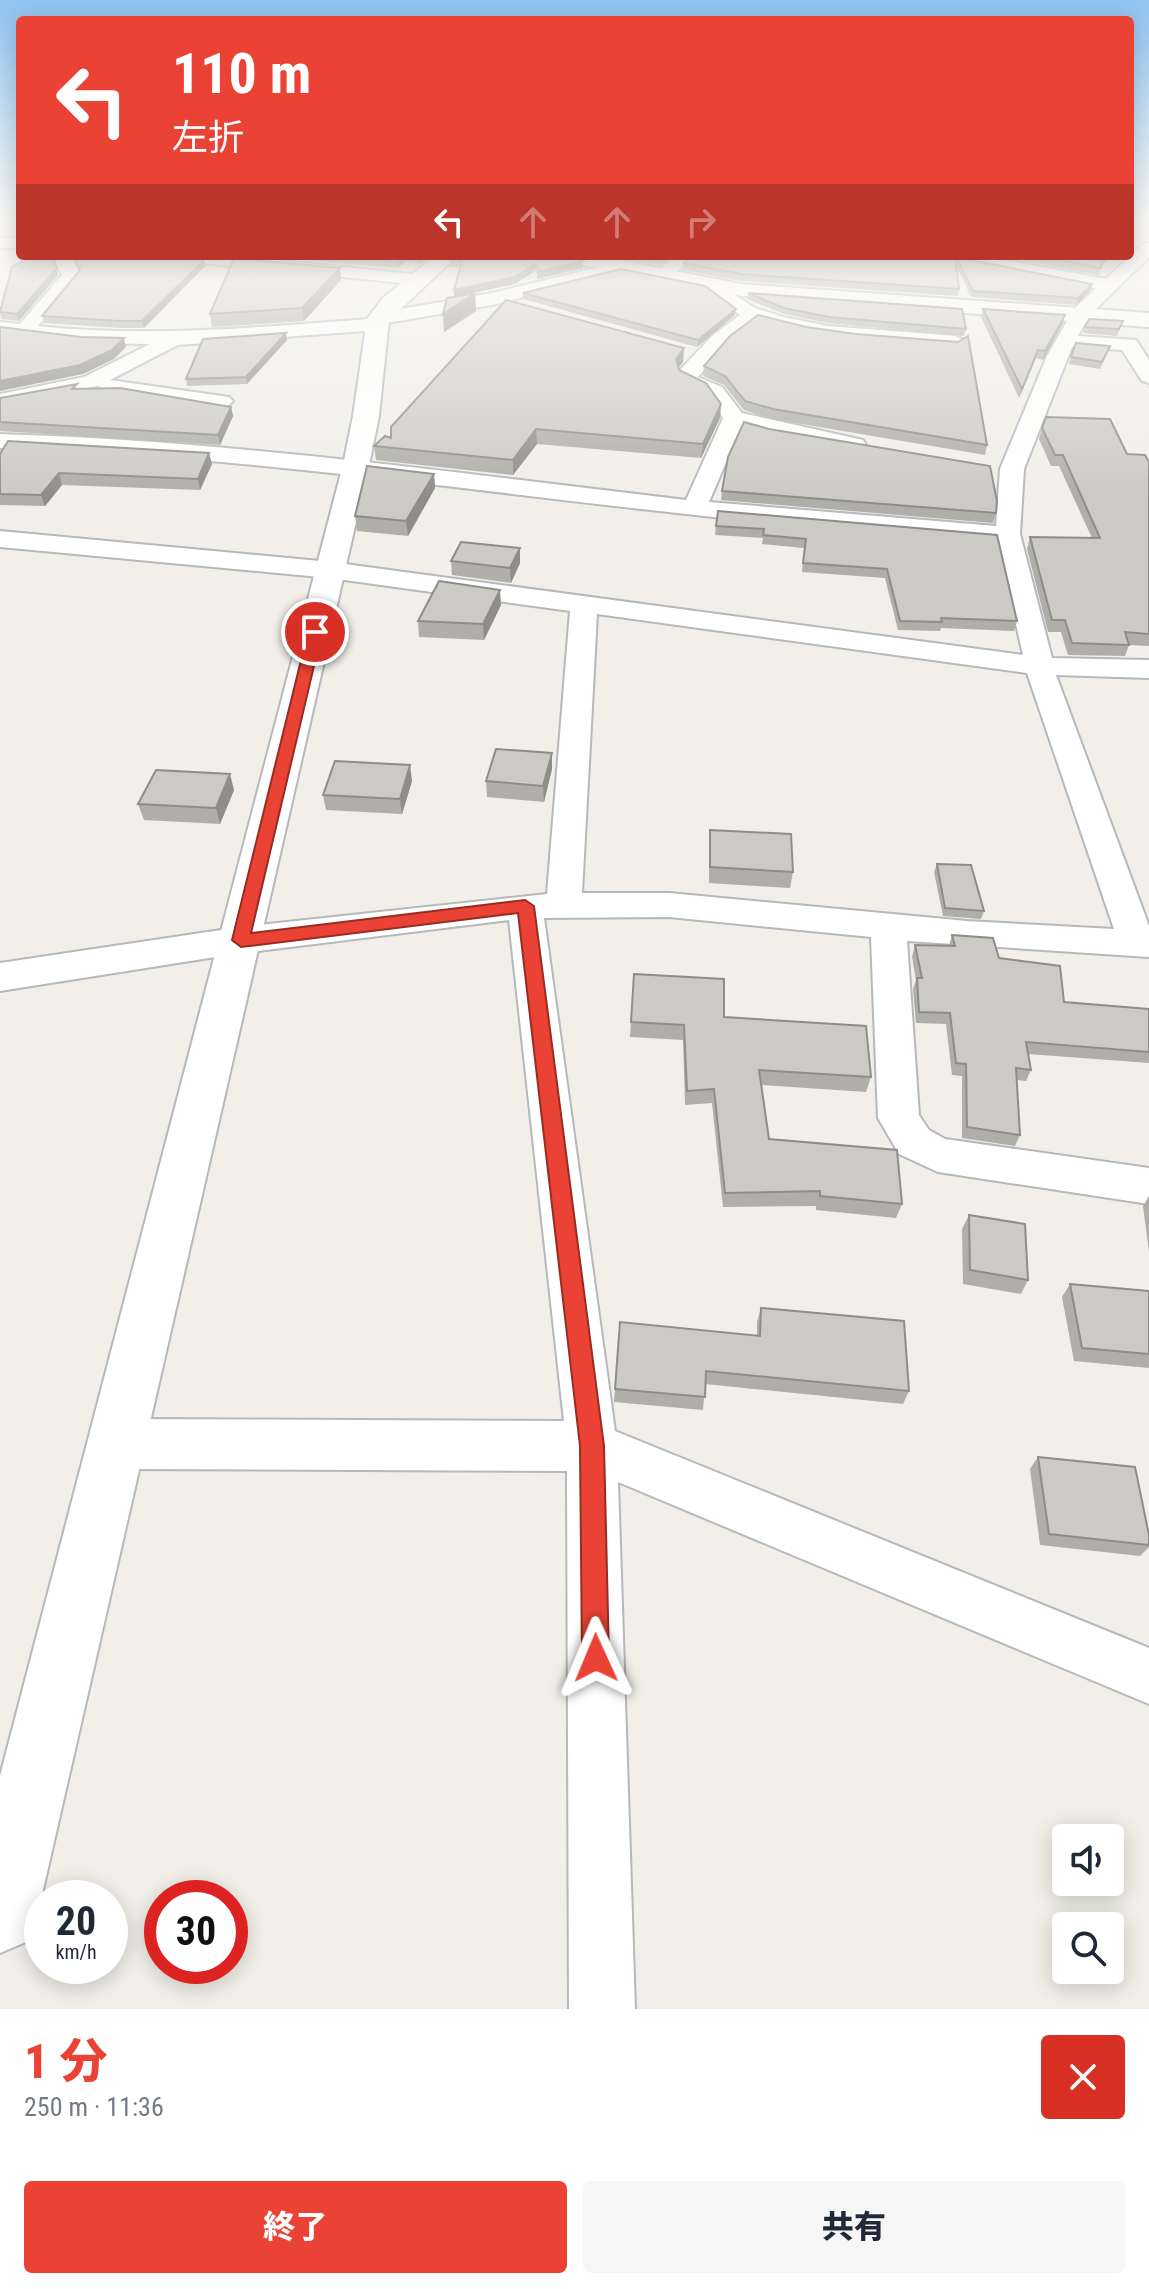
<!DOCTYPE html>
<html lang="ja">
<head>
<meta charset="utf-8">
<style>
	body { margin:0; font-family:"Roboto Condensed","Noto Sans JP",sans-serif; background:#f6f6f7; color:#1f2937; height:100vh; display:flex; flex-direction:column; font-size:30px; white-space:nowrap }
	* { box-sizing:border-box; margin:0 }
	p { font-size:26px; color:#747a83 }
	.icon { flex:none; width:44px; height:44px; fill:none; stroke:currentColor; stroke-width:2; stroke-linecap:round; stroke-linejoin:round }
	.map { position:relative; height:2009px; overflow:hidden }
	.side { display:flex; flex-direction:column; background:#fff; flex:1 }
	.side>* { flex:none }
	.top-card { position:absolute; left:16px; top:16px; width:1118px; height:244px; border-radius:8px; box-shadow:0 4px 20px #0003; background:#ea4335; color:#fff; overflow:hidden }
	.fabs { position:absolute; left:1052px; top:1824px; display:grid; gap:16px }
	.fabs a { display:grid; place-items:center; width:72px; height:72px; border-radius:8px; background:#fff; box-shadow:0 4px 20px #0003; font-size:40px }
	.speed { position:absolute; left:24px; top:1880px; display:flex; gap:16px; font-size:40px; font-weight:700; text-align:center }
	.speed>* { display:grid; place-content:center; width:104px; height:104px; border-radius:50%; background:#fff; box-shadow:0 4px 20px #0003; line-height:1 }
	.speed small { font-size:20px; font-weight:400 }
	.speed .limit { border:12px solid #d22; background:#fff; color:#111 }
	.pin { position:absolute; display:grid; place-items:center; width:68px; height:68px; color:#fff; margin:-34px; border:4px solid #fff; border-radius:50%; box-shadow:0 2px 8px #0007 }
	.me { position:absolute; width:88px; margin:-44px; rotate:359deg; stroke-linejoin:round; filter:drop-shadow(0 0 6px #0008) }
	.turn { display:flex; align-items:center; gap:28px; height:168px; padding:0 24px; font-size:36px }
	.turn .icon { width:104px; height:104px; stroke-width:2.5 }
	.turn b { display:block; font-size:56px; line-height:68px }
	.lanes { display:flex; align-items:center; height:76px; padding:0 24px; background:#0003; justify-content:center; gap:40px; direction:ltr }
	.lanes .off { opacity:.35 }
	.round { display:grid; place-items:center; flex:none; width:84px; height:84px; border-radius:8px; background:#f6f6f7 }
	.head { display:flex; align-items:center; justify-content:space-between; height:136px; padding:0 24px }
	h1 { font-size:48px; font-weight:800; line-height:60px; color:#ea4335 }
	.action { display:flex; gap:16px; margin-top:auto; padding:16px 24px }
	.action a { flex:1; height:92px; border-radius:8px; background:#ea4335; color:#fff; font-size:32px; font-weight:800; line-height:92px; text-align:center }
	.action a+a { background:#f6f6f7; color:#1f2937 }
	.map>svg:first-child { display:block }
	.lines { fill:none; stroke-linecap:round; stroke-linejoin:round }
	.minor-casing { stroke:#b5b8bc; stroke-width:4 }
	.tertiary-casing { stroke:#b5b8bc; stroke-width:4 }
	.minor { fill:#fff; fill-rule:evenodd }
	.tertiary { fill:#fff; fill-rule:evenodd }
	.wall { fill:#afaea9 }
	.shaded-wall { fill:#8f8d8a }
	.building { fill:#cccac5; stroke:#8f8d8a; stroke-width:2 }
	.route { fill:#ea4335; stroke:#982c22; stroke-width:2 }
</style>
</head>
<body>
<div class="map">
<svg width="1149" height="2009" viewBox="0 0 1149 2009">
	<rect width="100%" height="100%" fill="#f1efe8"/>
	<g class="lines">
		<defs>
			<path id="minor" d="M0,238H20V248H0Z
				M1149,243V257L1089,316L1078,336L1136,340L1149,360V383L1142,381L1122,350L1072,347L1024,469L1020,534L1052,658L1149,660V678L1056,675L1149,926V957L907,941L919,1115L929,1130L945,1139L1149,1168V1204L938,1172L899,1154L878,1118L871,937L669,917L544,918L615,1431L1149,1648V1704L618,1482L635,2009H569L567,1471L118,1469L100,1461L93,1444L100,1427L118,1419L564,1421L509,920L241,953L0,991V963L241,927L547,894L570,611L330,578L0,547V531L330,562L1023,655L997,541C896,533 795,526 695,515C463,490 233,455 0,448V434C230,441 457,473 686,500L723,418L708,395L681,384L678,372L713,335L740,315L707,290L704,286L713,281L755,308L783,317L828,326L956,336L966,342L956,348C889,342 821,342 756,321L727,343L698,377L722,387L742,413L863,440L866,445L855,452L741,427L709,502L996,526L1000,469L1047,356L1074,309L1096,288L958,261L949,256H985L1106,279L1143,244ZM597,614L1027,673L1114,929L967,921L669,893H582Z
				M53,256H71L80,275L38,326C149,338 258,327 369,319L378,313L492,293L616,263L625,268L622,272L492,305L387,323L385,328L378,330L178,345L110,380L229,397L233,401L229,405L222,407L108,392L98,386L0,406V394L84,377L150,344L84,343L0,334V322L20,324L62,275Z
				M172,256H233L422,275L431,280L422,285L181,261Z
				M674,256H693L668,280H656L653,276Z"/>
			<path id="tertiary" d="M435,256H457L389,320L379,416L369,465L37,1916L26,1942L0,1953V1776L343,465L353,416L367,319L383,298Z
				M559,256H599L741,284L1149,313V327L741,296L569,262Z"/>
		</defs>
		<use href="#minor" class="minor-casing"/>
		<use href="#tertiary" class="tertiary-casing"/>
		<use href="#minor" class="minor"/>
		<use href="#tertiary" class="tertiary"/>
	</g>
	<path class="wall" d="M0,217H20V227L0,228Z
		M72,256H176L205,266L144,328H121L44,323L42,316L80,271Z
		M264,256H431L420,264L405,262L397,268Z
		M614,256H671L660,265Z
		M1001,256H1111L1101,266L1099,275Z
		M956,257L1092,284L1090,290L1077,305L971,297L956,265L959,289L958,296L741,281L683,270L684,263L955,260Z
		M450,260L583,261V268L537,279V274L535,271L515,284L461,295L475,293L476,311L444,332L454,296V290L460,267H450Z
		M58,275L19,321L2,319L0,313Z
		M341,280L304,321L212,327L210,314Z
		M523,293L735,315L697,347L523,299Z
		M748,293L966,329L964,336L828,323L784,314L747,299Z
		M983,309L1065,315L1063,323L1043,360L1036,358L1019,398L981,317Z
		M1123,321L1117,336L1083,333L1085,327Z
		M806,327L856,334L958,342L987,445L985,455L772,419L744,410L724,385L703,376L704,366Z
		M287,340L247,384L187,386L186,379Z
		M684,348L683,362L678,368L679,370L721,404L720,418L701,458L537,444L513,475L376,460L374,446L391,438Z
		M1108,352L1100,369L1069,364L1071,357Z
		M79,389L231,407L233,416L220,445L0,431V398Z
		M1042,428L1149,462V646L1129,645L1125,656L1068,655L1061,632H1048L1027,549L1030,537L1092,538L1059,466H1051L1039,439Z
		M0,454L212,464L200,490L62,485L45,506L0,505Z
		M434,474L435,488L408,536L357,531L355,516Z
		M722,491L996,513L993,523L721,500Z
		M716,526L997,535L1017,621L1014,631L941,628L940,631L898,630L885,578L802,572L804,548L762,544L763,538L715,535Z
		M520,548V563L511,583L452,575L451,561Z
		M501,605L484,640L419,637L418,621Z
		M552,769L544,802L487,797L486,781Z
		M412,781L402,814L326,810L323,795Z
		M234,790L220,824L144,820L138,804Z
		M710,830L793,872L790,888L709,883V846Z
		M937,864L984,911L981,919L943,916L934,872Z
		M952,935L999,958L1064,1002L1149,1009V1063L1028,1054L1031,1070L1026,1081L1017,1080L1020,1135L1015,1146L962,1138V1076L952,1075L946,1024L916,1023L913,989L916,980L912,957L915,945L949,946Z
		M634,974L724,1017L871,1077L866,1092L762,1085L769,1139L902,1204L896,1218L816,1210V1206L723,1207L712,1103L685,1105L683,1040L630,1037Z
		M1149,1196V1252L1143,1206Z
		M969,1215L1028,1280L1021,1294L963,1284L962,1229Z
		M1070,1284L1149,1291V1368L1074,1361L1062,1297Z
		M761,1308L909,1391L903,1404L705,1384L703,1410L614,1402L620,1322L757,1336V1322Z
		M1038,1457L1149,1535V1547L1140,1556L1040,1545L1030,1469Z"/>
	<path class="shaded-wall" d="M404,256L405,262L397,268V262Z
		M421,256H431L420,264V257Z
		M663,256H671L660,265L661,258Z
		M1106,256H1111L1100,267L1102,261Z
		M204,260L205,266L144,328L142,321Z
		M583,261V268L537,279V272Z
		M535,264V271L515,284L454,297V290Z
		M57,268L58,275L19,321L17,314Z
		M340,268L341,280L304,321L302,308Z
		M1092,284L1090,290L1077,305L1078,298Z
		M475,293L476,311L444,332L443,314Z
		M736,309L735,315L697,347L698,340Z
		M1065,315L1063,323L1043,360L1045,351Z
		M286,333L287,340L247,384L246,377Z
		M124,338L126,347L114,359L83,374L0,391V381Z
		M684,348L683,362L675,372L676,359Z
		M1038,350L1036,358L1019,398L1022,389Z
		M721,404L720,418L701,458L703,444Z
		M231,407L233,416L220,445L218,435Z
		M536,429L537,444L513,475V460Z
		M209,453L212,464L200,490L198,479Z
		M59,473L62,485L45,506L41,495Z
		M434,474L435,488L408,536L406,521Z
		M520,548V563L511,583L510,568Z
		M500,590L501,605L484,640L483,624Z
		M552,753V769L544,802L543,786Z
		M410,765L412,781L402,814L400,799Z
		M230,774L234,790L220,824L216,808Z"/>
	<path class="building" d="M0,217H20V220L0,221Z
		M32,256H52L57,268L17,314L0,312L12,267Z
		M74,256H176L204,260L142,321H119L42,316L80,270Z
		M335,256H404L397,262Z
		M454,256H569L583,261L537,272L540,270L535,264L515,277L454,290L462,261L450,260Z
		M691,256H955L959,289L742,274L684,263Z
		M1038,256H1106L1102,261L1101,268Z
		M956,257L1092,284L1078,298L973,291Z
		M234,258L340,268L302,308L210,314Z
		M621,269L705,286L736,309L698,340L523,293Z
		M475,293L443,314L447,298Z
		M748,293L962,309L966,329L829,317L784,308Z
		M506,300L684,348L676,359L679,370L706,383L721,404L703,444L536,429L513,460L374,446L385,436L391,438V427Z
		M983,309L1065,315L1045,351L1038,350L1022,389Z
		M758,315L806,327L856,334L958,342L968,336L987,445L773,409L745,401L725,376L704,366L730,336Z
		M1089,319L1123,321L1119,329L1085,327Z
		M0,327L81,337L124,338L112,350L80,365L0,381Z
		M286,333L246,377L186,379L203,339Z
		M1076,343L1110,346L1102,362L1071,357Z
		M77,384L72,389L120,388L231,407L218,435L0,422V398Z
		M1046,417L1110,419L1127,454L1145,455L1149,462V634L1125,632L1129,645L1072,643L1065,620H1052L1030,537L1100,538L1063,455H1055L1042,428Z
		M744,422L769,429L990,466L997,501L996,513L722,491L728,457Z
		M8,441L209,453L198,479L59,473L41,495L0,494V454Z
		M367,466L434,474L406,521L355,516Z
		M718,511L997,535L1017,621L941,618L942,622L900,621L887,569L803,563L806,539L763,535L764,529L716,526Z
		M461,542L520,548L510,568L451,561Z
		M439,581L500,590L483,624L418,621Z
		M496,749L552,753L543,786L486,781Z
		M335,761L410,765L400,799L323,795Z
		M156,770L230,774L216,808L138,804Z
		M710,830L791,834L793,872L710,867Z
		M937,864L971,865L984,911L945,908Z
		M952,935L993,938L999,958L1060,966L1064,1002L1149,1009V1052L1026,1042L1031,1070L1016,1068L1020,1135L967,1127L966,1064L956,1063L950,1013L919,1012L917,978H922L915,945L955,946Z
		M634,974L724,979V1017L866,1026L871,1077L759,1070L769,1139L897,1150L902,1204L820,1196V1191L725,1193L714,1089L687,1091L684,1025L631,1022Z
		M969,1215L1025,1224L1028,1280L970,1270Z
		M1070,1284L1149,1291V1354L1082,1348Z
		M761,1308L904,1321L909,1391L706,1371L705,1397L615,1389L620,1322L760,1336Z
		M1038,1457L1135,1467L1149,1535V1545L1049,1534Z"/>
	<linearGradient id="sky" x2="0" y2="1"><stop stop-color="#8fc3f1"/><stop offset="0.44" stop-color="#f9f8f5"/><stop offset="1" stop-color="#f9f8f5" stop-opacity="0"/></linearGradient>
	<rect width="1149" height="498" fill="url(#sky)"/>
	<path class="route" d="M315,628L322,632L251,933L525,900L534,906L604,1446L609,1658L605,1667L596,1671L586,1667L582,1658L580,1446L518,913L241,947L232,940L308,632Z"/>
</svg>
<div class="fabs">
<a><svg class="icon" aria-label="sound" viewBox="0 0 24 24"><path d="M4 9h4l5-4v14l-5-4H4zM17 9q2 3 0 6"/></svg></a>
<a><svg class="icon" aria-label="search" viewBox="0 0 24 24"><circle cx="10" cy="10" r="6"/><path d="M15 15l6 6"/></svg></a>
</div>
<div class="speed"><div>20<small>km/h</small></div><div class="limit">30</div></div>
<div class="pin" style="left:315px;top:632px;background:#d93025"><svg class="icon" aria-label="arrive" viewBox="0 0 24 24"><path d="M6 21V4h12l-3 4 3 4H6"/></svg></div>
<svg class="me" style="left:596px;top:1658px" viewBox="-20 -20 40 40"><path d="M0-17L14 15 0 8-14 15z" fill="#ea4335" stroke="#fff" stroke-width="4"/></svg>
<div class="top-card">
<div class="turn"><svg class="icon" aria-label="left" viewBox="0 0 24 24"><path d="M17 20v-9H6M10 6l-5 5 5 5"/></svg><div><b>110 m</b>左折</div></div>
<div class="lanes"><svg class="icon" aria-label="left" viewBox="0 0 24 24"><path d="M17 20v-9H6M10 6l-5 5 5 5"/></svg><svg class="icon off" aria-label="ahead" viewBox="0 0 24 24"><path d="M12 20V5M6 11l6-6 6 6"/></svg><svg class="icon off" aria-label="ahead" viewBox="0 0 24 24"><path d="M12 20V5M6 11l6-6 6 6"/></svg><svg class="icon off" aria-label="right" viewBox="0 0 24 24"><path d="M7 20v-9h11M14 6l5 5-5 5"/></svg></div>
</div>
</div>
<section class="side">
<div class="head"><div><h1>1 分</h1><p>250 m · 11:36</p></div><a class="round" style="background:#d93025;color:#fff"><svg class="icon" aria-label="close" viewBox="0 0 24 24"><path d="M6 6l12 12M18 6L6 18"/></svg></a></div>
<div class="action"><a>終了</a><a>共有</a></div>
</section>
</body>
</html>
